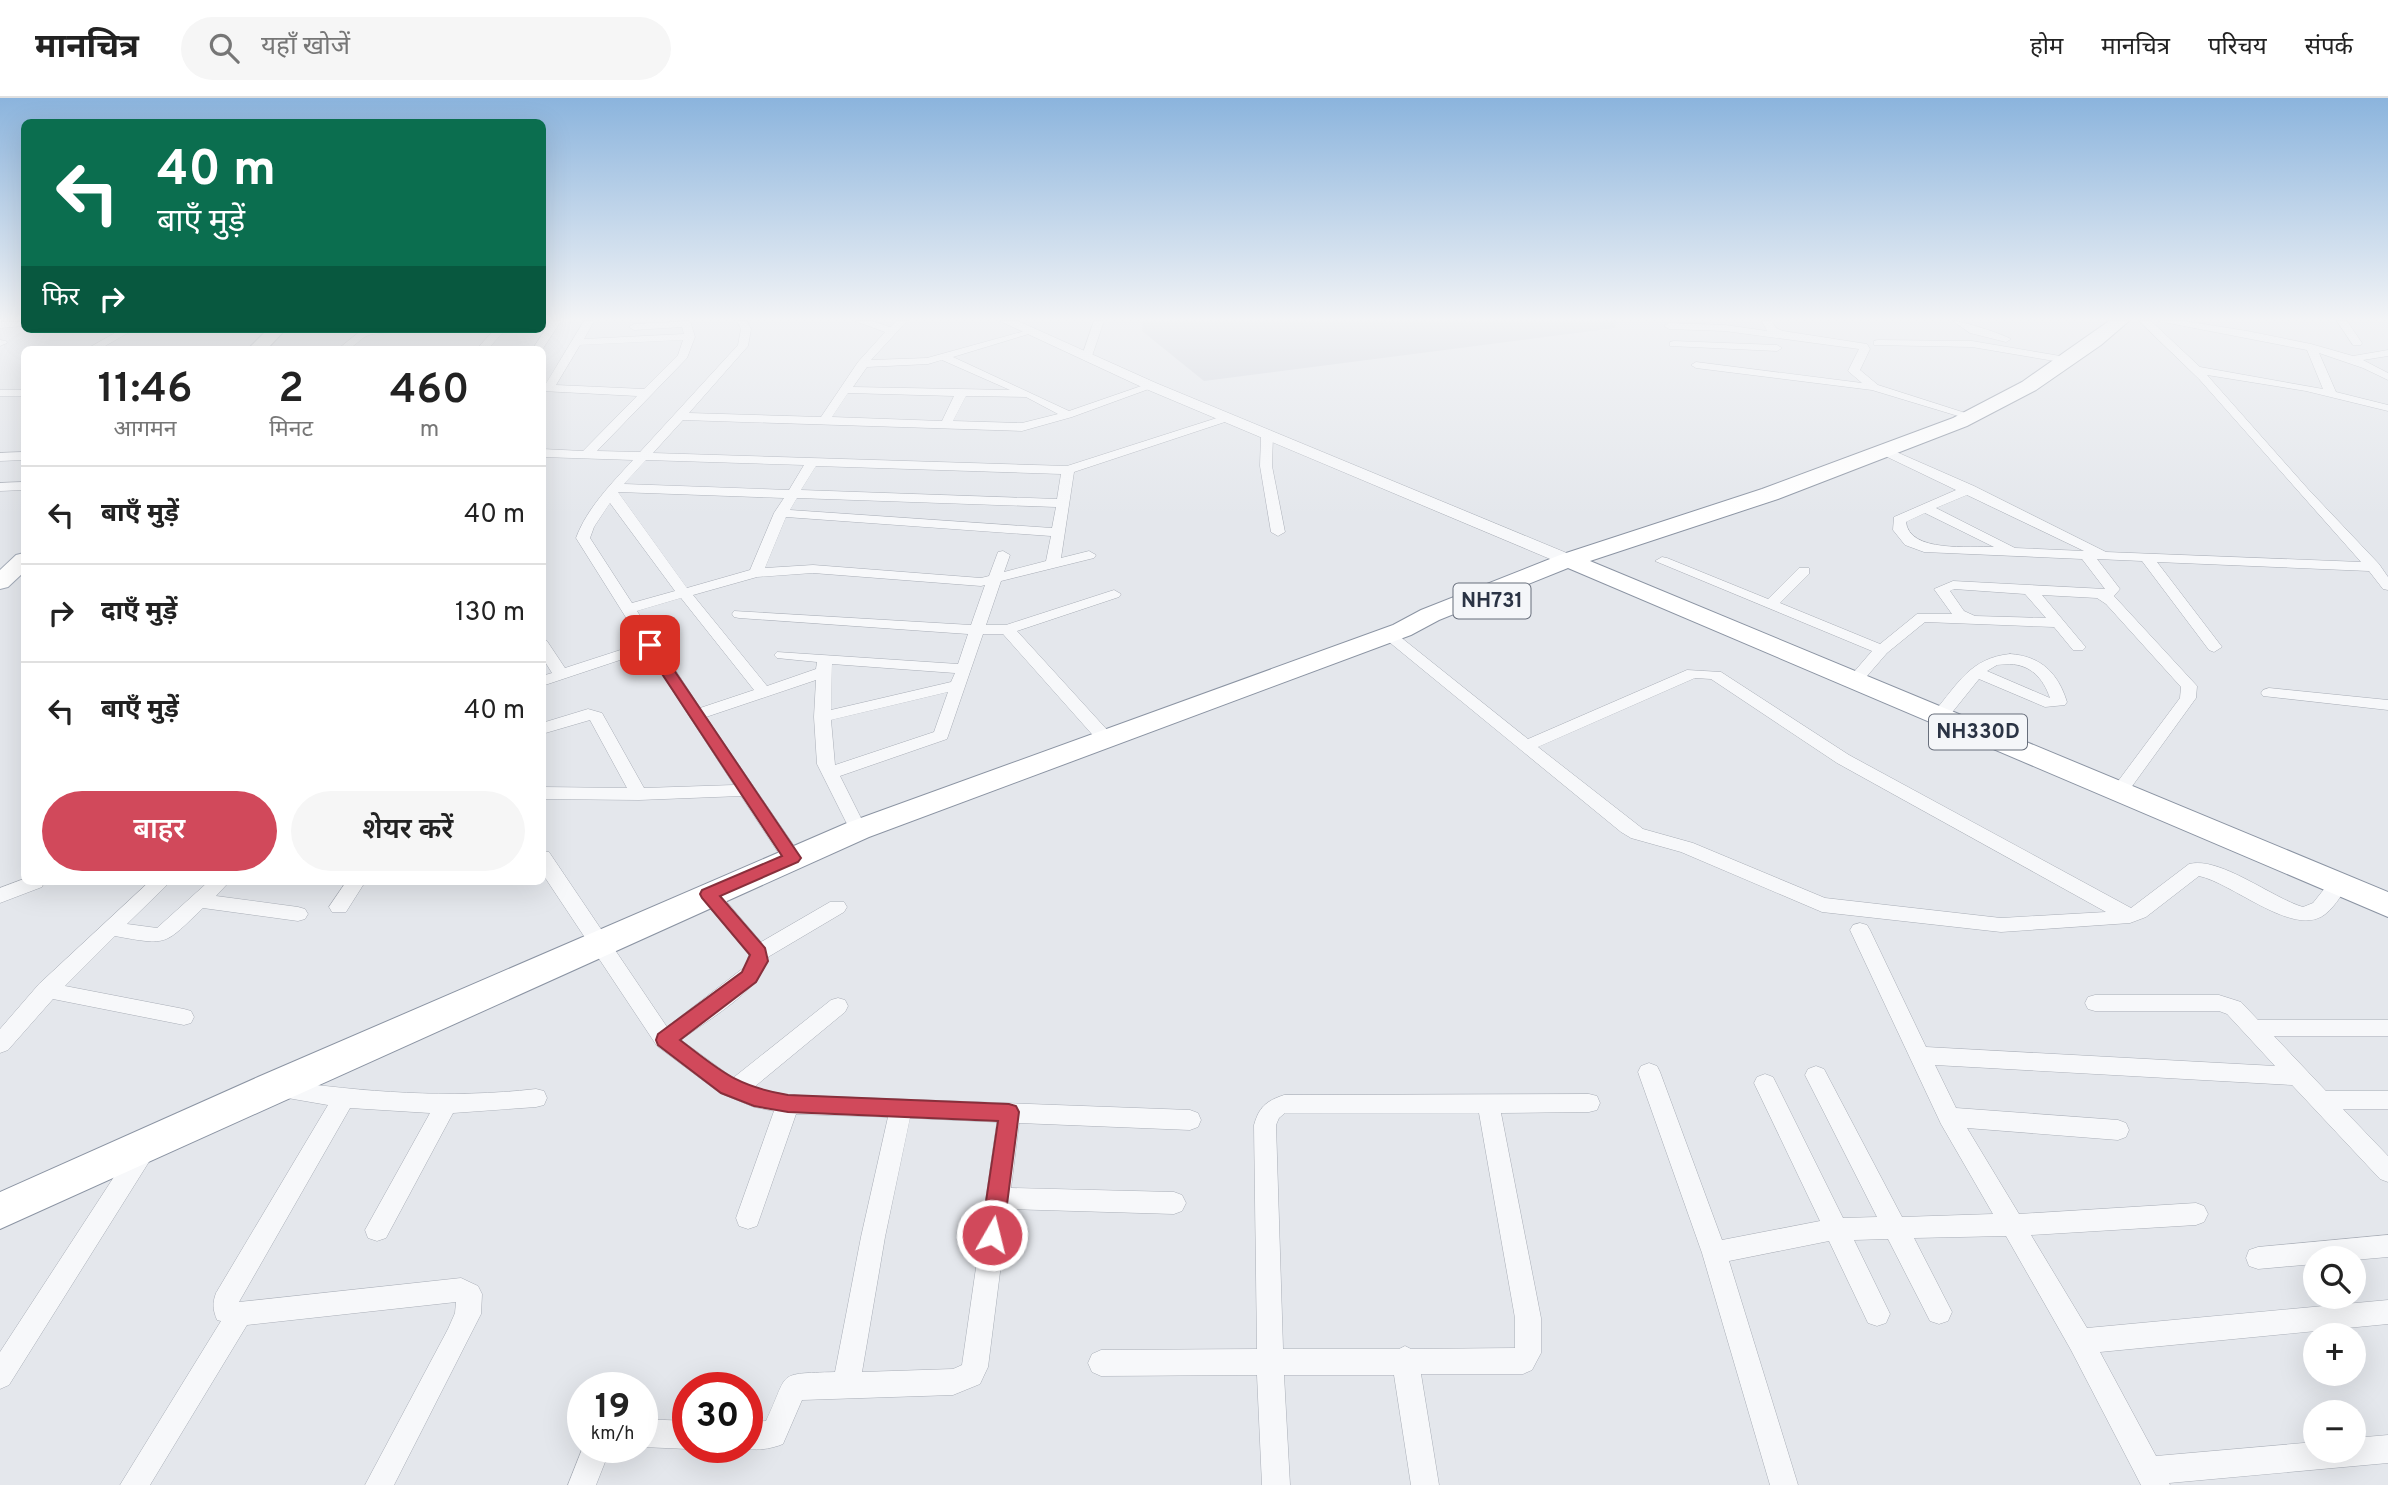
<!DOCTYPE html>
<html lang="hi">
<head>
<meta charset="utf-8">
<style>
	body { margin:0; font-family:Overpass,"Noto Sans Devanagari",sans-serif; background:#f6f6f6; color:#222; height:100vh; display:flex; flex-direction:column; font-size:26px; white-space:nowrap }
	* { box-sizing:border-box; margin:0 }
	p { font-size:23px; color:#767676 }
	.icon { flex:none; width:38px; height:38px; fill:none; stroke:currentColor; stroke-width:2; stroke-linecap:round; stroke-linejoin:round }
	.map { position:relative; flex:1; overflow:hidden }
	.side { position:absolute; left:21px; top:248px; width:525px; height:539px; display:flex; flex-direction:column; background:#fff; border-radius:10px; box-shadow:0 7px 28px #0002 }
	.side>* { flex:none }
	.guide { position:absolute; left:21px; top:21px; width:525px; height:214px; border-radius:10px; box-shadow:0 7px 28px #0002; background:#0b6e4f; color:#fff; overflow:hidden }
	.fabs { position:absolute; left:2303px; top:1148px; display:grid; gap:14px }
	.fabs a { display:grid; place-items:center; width:63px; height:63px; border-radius:50%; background:#fff; box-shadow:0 7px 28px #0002; font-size:35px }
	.speed { position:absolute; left:567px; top:1274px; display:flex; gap:14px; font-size:35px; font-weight:700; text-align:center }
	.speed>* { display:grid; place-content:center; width:91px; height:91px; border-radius:50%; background:#fff; box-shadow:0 7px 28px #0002; line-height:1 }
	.speed small { font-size:18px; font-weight:400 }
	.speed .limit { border:10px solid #d22; background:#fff; color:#111 }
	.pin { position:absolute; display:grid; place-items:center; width:60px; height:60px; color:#fff; margin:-30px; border-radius:14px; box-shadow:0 4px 10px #0006 }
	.me { position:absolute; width:77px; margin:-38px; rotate:8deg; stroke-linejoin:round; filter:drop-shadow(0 0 5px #0008) }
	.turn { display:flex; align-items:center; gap:24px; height:147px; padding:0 21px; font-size:32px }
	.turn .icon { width:91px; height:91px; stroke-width:2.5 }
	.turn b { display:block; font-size:49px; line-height:60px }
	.then { display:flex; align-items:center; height:66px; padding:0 21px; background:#0003; gap:14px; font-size:26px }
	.eta { display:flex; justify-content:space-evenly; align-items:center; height:119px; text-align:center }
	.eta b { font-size:42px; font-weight:600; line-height:49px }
	.action { display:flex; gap:14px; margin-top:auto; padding:14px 21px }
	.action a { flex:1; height:80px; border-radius:42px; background:#d1495b; color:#fff; font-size:28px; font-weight:600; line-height:80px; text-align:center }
	.action a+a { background:#f6f6f6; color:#222 }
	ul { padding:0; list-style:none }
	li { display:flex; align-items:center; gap:21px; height:98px; padding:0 21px; border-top:2px solid #e0e0e0 }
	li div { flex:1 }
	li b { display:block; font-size:26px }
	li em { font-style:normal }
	header { display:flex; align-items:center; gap:42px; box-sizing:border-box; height:98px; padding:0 35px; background:#fff; border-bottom:2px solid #e0e0e0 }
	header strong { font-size:33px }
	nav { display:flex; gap:38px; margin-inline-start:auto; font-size:24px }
	.search { width:490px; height:63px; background:#f6f6f6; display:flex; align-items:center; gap:18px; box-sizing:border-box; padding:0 24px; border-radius:38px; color:#767676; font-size:26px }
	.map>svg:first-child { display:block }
	.built { fill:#d2d6de }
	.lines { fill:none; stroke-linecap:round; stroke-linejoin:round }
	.minor-casing { stroke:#a9aeb7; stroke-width:1 }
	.tertiary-casing { stroke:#a9aeb7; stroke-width:1 }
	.primary-casing { stroke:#a3abb8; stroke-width:2 }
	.trunk-casing { stroke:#8b94a3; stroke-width:2 }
	.minor { fill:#f7f8fa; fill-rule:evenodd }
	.tertiary { fill:#f7f8fa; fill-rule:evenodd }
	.primary { fill:#fff; fill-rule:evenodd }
	.trunk { fill:#fff; fill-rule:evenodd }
	.route { fill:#d1495b; stroke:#882f3b; stroke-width:2 }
	.labels { text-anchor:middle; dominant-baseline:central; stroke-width:5; stroke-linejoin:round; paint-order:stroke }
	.shield { fill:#f4f6f9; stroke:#676e7b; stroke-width:2 }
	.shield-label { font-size:21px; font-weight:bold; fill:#2b3445 }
</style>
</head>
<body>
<header>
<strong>मानचित्र</strong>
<div class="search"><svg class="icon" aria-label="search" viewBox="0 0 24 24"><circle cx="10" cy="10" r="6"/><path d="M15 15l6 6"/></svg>यहाँ खोजें</div>
<nav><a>होम</a><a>मानचित्र</a><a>परिचय</a><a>संपर्क</a></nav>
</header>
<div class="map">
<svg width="2388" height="1387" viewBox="0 0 2388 1387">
	<rect width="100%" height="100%" fill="#e4e7ec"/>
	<path class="built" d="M1143,223H1616L1615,230L1204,283L1142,233Z"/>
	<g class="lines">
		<defs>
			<path id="minor" d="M551,223H561L542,252H532Z
				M584,223H594L584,241L684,236L682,229L634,232L629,229L634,226L690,223L695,239L687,260L597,353L640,354L738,247L741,231L737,223H747L751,231L748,248L689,315L821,319L858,264L885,234L855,223H872L890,229L896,223H907L871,262L927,260L1032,231V235L953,259L1069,313L1147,286L1157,288L1072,319L1022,333L683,322L653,355L1067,368L1223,318H1231V322L1074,374L1061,460L1089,453L1096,457L1094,460L1001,483L986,527H1006L1114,492L1121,496L1119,499L1017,533L1110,635L1112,639L1110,643H1098L1003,536H983L947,641L840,678L867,732L864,736H852L817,666L814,619L816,582L706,619L799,755L801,760L799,765H785L741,698L639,702L542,701V689L627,690L590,622L542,636V625L588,611L602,615L644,690L734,687L647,553L542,588V578L552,575L542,559V542L547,543L565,570L642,545L576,440C587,410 612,385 633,362L542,359V351L583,353L637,298L542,293V287H545ZM683,242L678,257L644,291L556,287L580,247ZM942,262L1010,292L853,289L867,269L928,266ZM848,295L954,298L942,323L832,319ZM966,298L1026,299L1058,316L1022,325L953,323ZM646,362L804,367L789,392L624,386ZM816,368L1061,376L1057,401L801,392ZM618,394L784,400L774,415L750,472L687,490ZM797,400L1056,409L1052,430L790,412ZM610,405L675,493L632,505L590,440L594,429ZM786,419L1051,438L1046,463L1004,474L1010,457L1003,453L998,454L989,478L981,480L813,467L765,470ZM813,475L981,488L985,487L971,527L734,513L732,516L734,519L739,520L968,536L958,566L777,554L774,557L777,560L817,564L816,571L767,588L693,497L757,479ZM681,500L754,592L700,610L637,513ZM832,566L955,575L951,584L831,612ZM948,594L934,634L835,667L831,622Z
				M1094,223H1104L1092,258L1087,261L1082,258Z
				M1762,223H1772L1776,230L1783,233L1867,246L1870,251L1860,272L1878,287L1978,319L1968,321L1872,292L1696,270L1691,267L1696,264L1862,285L1848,273L1859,251L1725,233L1669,231L1664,228L1669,225L1725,227L1767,233Z
				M1953,223C1963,223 2002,236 2011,241L2006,244L1970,235Z
				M2139,223H2151L2200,269L2323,291L2307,252L2158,223H2184L2247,233L2311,246L2353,258L2388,252V258L2363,262L2388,275V282L2363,270L2319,255L2336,294L2388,307V313L2306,293L2207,277L2308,391L2379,466L2388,479V492L2383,491L2369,473L2157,464L2222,549L2214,554L2209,552L2142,463L2097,461L2120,491L2114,498L2197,588L2196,600L2125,698H2113L2110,694L2180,600L2181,589L2106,506L2097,500L2042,497L2083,546L2086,549L2083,552H2073L2054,529L1925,524L1887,555L1861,585L1855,587L1847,582L1872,553L1655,463L1662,459L1667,460L1768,501L1799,470H1809V476L1780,505L1880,546L1917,516H1952L1934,491L1953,483L2105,491L2082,461L1924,454L1905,447L1893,432L1894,419L1956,392L1881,356V350L1885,349L1974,388L2106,454L2361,464L2199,281ZM1967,397L2084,453L2015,450L1936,410ZM1925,415L1994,449C1970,448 1909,455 1906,424ZM1954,491L2025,496L2046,520L1975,518L1964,513L1950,493Z
				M2337,223H2347L2362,245L2361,247H2353Z
				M0,224H20L24,228L0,230Z
				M122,231H135L98,252H85Z
				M363,231H402C394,236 383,234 373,236C357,239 358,252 337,252Z
				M495,231H506L487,252H476Z
				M0,242L6,243L7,245L0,248Z
				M1878,242L1972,243L2066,259L2071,262L2066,265L1972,249L1874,247V243Z
				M1674,243L1777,247L1782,250L1777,253L1670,248V244Z
				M0,292H24V298H0Z
				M1267,333L1273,337L1272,368L1285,434L1278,438L1271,434L1260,368L1261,337Z
				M24,354V362L0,363V355Z
				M24,384V392L0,393V385Z
				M1388,531L1393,533L1528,641L1687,572L1721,574L1849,657L2131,810L2189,766C2220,758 2272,800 2303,809L2313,805L2332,781H2346L2348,786C2342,797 2332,813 2321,819C2289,836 2232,785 2199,778L2146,819L2130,825L2001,834L1822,814L1681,754L1631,740L1621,734L1383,539L1380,536L1383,533ZM1695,580L1711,581L1837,665L2106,814L2001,820L1825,800L1693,745L1643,731L1538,649Z
				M2010,556C2041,558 2058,575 2067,604L2065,607L2045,609L1979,581L1946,622H1934L1932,618L1934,614C1958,586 1970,560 2010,556ZM2010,566C2031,567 2043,580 2050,600L1987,573L1997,567Z
				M2269,590L2388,602V612L2263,598L2261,595L2263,592Z
				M542,753L549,754L667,929L746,868L749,856L702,801L699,796L702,791H716L761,844L830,804H844L847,809L844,814L768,859C762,892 707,922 681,942L733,980L831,902L838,900L845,902L848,908L845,914L753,990L788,997L1190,1012L1198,1015L1201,1022L1198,1029L1190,1032L1019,1025L1011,1090L1174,1094L1182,1097L1186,1105L1182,1113L1174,1116L1008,1111L988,1269L980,1286L953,1297L802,1302L783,1346C771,1351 753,1354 741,1349H747V1324L766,1323C790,1273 774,1276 835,1274L861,1139L888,1019L796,1016L757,1128L748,1131L739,1128L736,1120L774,1013L754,1009L720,995L657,948L542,775ZM910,1020L997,1024L962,1267L953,1271L862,1274L885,1139Z
				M24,781V784H44L42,789L0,805V790Z
				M149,784H170L127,826L157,830L208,784H229L216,798L298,809L305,811L308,816L305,821L298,823L203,810C164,847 169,848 115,838L65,888L184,911L191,913L194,919L191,925L184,927L53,901L8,952L0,955V931L39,886Z
				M346,784H365L346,814H332L329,809Z
				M1860,825L1867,827L1870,832L1926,949L2275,968L2227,916L2219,913H2095L2088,911L2085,905L2088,899L2095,897H2219L2241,904L2258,922H2388V938H2274L2326,993H2388V1011H2343L2388,1058V1084L2380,1081L2292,987L1935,967L1956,1010L2118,1022L2126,1025L2129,1032L2126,1039L2118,1042L1967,1030L2019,1116L2196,1105L2204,1108L2208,1116L2204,1124L2196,1127L2031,1137L2087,1230L2388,1202V1226L2100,1254L2156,1358L2315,1344V1353H2354V1340L2388,1337V1365L2169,1385L2170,1387H2141L2071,1252L2006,1138L1914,1140L1952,1214L1948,1223L1939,1226L1930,1223L1888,1141L1854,1142L1890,1216L1886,1225L1877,1228L1868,1225L1829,1143L1729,1163L1798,1387H1770L1702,1155L1638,974L1641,968L1649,965L1657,968L1660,974L1722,1142L1820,1123L1754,985L1757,979L1765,976L1773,979L1843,1120L1877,1119L1805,977L1808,971L1816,968L1824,971L1902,1119L1993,1116L1941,1026L1850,832L1853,827Z
				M278,982C364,994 449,1001 536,991L544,993L547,1000L544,1007L536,1009L453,1015L386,1140L377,1143L368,1140L365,1132L430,1015L350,1010L239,1204L461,1180L478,1188L482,1196L481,1216L394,1387H365L448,1231L455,1215L456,1204L247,1227L150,1387H120L221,1223L217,1222C213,1212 212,1206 216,1195L328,1007L270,997L267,991L270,985Z
				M1589,996L1597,998L1600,1005L1597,1012L1589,1014L1501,1015L1541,1220V1255L1532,1272L1523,1276H1421L1439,1387H1411L1394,1277H1284L1290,1387H1262L1257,1277L1101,1278L1092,1274L1088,1265L1092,1256L1101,1252L1257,1251L1254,1027C1259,1009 1266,1003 1284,997ZM1479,1015L1515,1220V1250L1411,1251L1405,1248L1399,1251H1283L1276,1027L1279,1020L1285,1015Z
				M144,1042L152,1045L156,1052L152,1059L9,1287L0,1291V1254L136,1045Z
				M2388,1137V1159L2354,1162V1160H2315V1166L2258,1171L2249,1168L2246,1160L2249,1152L2258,1149Z
				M642,1321L688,1323V1349H692L688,1351L642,1349Z
				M583,1349H611L596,1387H568Z"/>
			<path id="tertiary" d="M1000,223H1018L1156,285L1574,458L1577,462L1568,467L1562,466L1146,291Z"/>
			<path id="primary" d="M268,231H286L266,252H247Z
				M24,455V474L8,489L0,491V472L16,457Z"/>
			<path id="trunk" d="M2109,223H2129L2101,247L2036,292L1967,328L1778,401L1590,463L2388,794V819L1568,470L1439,522L1411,537L869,739L0,1131V1094L258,979L847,725L1393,527L1421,512L1560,457L1762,391L1953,320L2022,284Z"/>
		</defs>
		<use href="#minor" class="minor-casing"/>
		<use href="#tertiary" class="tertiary-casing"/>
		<use href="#primary" class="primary-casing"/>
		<use href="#trunk" class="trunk-casing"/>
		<use href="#minor" class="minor"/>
		<use href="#tertiary" class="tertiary"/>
		<use href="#primary" class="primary"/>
		<use href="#trunk" class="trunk"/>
	</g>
	<linearGradient id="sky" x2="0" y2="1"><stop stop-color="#8bb4dd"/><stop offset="0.53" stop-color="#f3f4f6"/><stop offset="1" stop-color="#f3f4f6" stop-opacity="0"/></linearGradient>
	<rect width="2388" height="417" fill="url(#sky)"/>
	<path class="route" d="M650,543L655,544L801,760L798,764L720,798L765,850L768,863L756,884L680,942C721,973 735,988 788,997L1009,1006L1016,1008L1019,1014L1003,1137L1000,1144L992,1147L984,1144L981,1137L998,1023L788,1014L754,1008L721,995L658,947L656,942L658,936L742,874L750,857L702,800L700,796L702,792L782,758L643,547Z"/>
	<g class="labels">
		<g class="shield">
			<rect x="1453.5" y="485.5" width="77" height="35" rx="5"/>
			<rect x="1929" y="616.5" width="98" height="35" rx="5"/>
		</g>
		<g class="shield-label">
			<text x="1492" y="503">NH731</text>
			<text x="1978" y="634">NH330D</text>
		</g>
	</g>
</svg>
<div class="fabs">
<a><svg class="icon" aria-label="search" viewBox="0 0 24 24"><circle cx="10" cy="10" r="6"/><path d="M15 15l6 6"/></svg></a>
<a>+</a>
<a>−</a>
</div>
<div class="speed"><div>19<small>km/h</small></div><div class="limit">30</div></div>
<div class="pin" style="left:650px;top:547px;background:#d93025"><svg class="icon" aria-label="arrive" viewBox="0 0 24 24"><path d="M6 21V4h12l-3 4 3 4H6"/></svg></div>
<svg class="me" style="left:992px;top:1137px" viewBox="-20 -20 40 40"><circle r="17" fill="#d1495b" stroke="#fff" stroke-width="3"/><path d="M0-11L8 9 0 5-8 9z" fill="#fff"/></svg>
<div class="guide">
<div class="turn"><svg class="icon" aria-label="left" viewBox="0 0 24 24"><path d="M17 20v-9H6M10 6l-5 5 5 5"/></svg><div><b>40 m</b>बाएँ मुड़ें</div></div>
<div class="then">फिर<svg class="icon" aria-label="right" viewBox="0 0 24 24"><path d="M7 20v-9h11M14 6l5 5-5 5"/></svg></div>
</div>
<section class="side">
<div class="eta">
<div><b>11:46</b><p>आगमन</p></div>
<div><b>2</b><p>मिनट</p></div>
<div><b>460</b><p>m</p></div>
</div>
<ul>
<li><svg class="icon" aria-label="left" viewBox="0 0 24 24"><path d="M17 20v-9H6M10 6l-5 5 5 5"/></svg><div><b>बाएँ मुड़ें</b></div><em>40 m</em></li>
<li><svg class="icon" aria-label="right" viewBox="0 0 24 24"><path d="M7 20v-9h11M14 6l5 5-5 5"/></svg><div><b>दाएँ मुड़ें</b></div><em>130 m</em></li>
<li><svg class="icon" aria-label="left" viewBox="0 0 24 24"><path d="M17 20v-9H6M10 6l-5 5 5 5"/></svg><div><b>बाएँ मुड़ें</b></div><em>40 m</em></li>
</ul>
<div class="action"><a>बाहर</a><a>शेयर करें</a></div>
</section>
</div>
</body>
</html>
